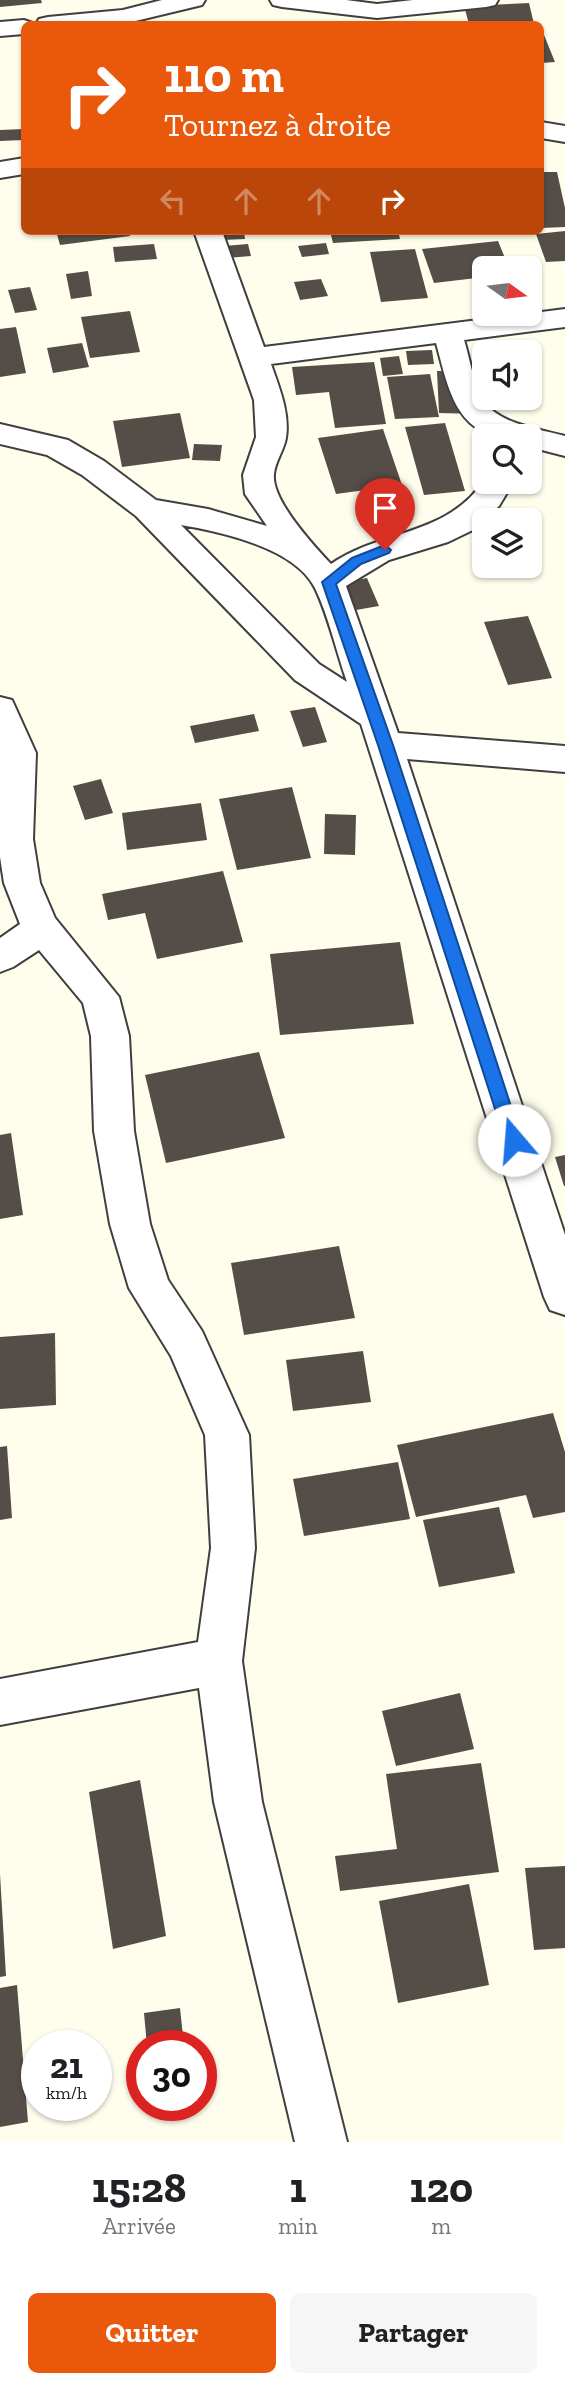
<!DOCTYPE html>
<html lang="fr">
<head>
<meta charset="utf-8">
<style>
	body { margin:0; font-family:"Zilla Slab",serif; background:#f6f6f6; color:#202124; height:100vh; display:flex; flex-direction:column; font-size:26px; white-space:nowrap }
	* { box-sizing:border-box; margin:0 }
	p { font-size:23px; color:#757577 }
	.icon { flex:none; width:38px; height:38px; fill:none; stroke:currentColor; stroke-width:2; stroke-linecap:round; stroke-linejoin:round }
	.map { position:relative; height:2142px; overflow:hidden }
	.sheet { display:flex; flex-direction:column; background:#fff; flex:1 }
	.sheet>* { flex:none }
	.top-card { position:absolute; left:21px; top:21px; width:523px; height:214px; border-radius:10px; box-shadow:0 2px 5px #0004; background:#ea580c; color:#fff; overflow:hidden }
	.needle { width:46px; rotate:104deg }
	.tools { position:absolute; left:472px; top:256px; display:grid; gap:14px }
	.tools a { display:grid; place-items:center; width:70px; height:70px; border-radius:10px; background:#fff; box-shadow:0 2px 5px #0004; font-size:35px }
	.speed { position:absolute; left:21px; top:2030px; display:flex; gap:14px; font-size:35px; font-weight:700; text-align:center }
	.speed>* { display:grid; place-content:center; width:91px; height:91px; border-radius:50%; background:#fff; box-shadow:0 2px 5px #0004; line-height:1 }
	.speed small { font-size:18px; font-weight:400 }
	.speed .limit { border:10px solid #d22; background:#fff; color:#111 }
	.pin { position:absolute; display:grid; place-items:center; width:60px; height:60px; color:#fff; margin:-72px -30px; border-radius:50% 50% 50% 0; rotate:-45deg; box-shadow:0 0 7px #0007 }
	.pin .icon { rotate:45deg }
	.me { position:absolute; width:77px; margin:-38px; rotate:342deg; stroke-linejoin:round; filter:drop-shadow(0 0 5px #0008) }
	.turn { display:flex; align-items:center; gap:24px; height:147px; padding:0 28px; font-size:32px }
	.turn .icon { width:91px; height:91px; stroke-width:2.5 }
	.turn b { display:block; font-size:49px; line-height:60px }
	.lanes { display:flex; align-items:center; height:66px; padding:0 28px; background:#0003; justify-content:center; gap:35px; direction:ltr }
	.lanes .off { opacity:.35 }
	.eta { display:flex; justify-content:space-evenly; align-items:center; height:119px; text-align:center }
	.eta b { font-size:42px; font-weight:800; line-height:49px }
	.action { display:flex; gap:14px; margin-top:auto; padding:14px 28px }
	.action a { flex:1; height:80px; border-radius:10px; background:#ea580c; color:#fff; font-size:28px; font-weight:800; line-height:80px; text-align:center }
	.action a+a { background:#f6f6f6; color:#202124 }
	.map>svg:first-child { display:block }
	.building { fill:#554e48 }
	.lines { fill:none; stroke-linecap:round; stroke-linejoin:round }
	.street-casing { stroke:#3f3f3f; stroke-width:4 }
	.street { fill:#fff; fill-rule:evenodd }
	.route { fill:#1a73e8; stroke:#114b97; stroke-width:2 }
</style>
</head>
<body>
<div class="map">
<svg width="565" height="2142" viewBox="0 0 565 2142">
	<rect width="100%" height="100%" fill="#fffdeb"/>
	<path class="building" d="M0,0H41L42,3L0,7Z
		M529,3L534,24H469L464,6Z
		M541,35H544L555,62L541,63Z
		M24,129V140L0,141V130Z
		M541,172H557L565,208V227L541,228Z
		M56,231H128L130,236L60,245Z
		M221,231H244L245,239L222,240Z
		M330,231H398L400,239L333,243Z
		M565,231V261L546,262L536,234Z
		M498,241L509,268H485V277L434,283L422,249Z
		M326,243L329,254L302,257L298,246Z
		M154,244L157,259L115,262L113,247Z
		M248,244L251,256L227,258L224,246Z
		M415,249L428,298L381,302L370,252Z
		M88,271L92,296L71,299L66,274Z
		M321,279L328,296L300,300L294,282Z
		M476,279H485V300H477Z
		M30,287L37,310L15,313L8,290Z
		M130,311L140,352L90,358L81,317Z
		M16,327L26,373L0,377V329Z
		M82,343L89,367L53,373L47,348Z
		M432,350L434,364L408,365L406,351Z
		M399,356L403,374L383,376L380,358Z
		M374,362L386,424L335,428L329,392L296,395L292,367Z
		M437,371H476L479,414L439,413Z
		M430,374L439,417L395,419L387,377Z
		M180,413L190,458L122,467L113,421Z
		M445,423L465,491L424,495L405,427Z
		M383,429L402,485L336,494L318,438Z
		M194,444L222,445L220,461L192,460Z
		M367,578L379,606L356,610L345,582Z
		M528,616L552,678L508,685L484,622Z
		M315,707L327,742L303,747L290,711Z
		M254,714L259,731L195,743L190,726Z
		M101,779L113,813L85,820L73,786Z
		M292,787L311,858L237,870L219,799Z
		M201,803L207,840L127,850L122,813Z
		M325,814L356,815L355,855L324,854Z
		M223,871L243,942L157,959L145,913L108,920L102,894Z
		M400,942L414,1024L280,1035L270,954Z
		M259,1052L285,1138L166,1163L145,1075Z
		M11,1133L23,1215L0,1219V1135Z
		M565,1155V1186H564L555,1157Z
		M339,1246L355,1318L244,1335L231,1263Z
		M55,1333L56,1405L0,1409V1337Z
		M363,1351L371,1402L293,1411L286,1360Z
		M553,1413L565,1452V1512L533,1518L526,1495L416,1517L397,1445Z
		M7,1446L12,1518L0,1520V1447Z
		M398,1462L410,1519L304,1536L293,1479Z
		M499,1507L515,1573L439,1587L423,1520Z
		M460,1693L474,1749L396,1766L382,1711Z
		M481,1763L499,1872L340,1891L335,1856L397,1849L386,1774Z
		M140,1780L166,1936L113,1949L89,1792Z
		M565,1866V1948L534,1950L525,1868Z
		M0,1874L6,1976L0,1977Z
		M469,1884L489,1985L398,2003L379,1901Z
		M17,1985L28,2122L0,2127V1988Z
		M180,2008L184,2046H147L144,2013Z"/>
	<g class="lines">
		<defs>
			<path id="street" d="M162,0H205L202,5L123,24H36L39,19L48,17L123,10Z
				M270,0H346L377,4L413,0H498L495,5L486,7L377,18L282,7L273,5Z
				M24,20L35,24H24V34L0,36V22Z
				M541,122L565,126V142L541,138Z
				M24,158V174L0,178V162Z
				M194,231H222L264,347L565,309V327L464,340C469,355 475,391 485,403C503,425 539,429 565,436V456L530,447V436C520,436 507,438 497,436C453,428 446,378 436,343L271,364C279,387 290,413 286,438C284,450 275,462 274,474C271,500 314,546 331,564C384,528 447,537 485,479L514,481L499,506L475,529L448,542L389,560L346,586L398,733L565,746V772L407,759L565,1235V1315L550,1310L544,1297L361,724L295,680L136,516L82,475L47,455L0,444V424L68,440L104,461L156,500L208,509L267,526L245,494L243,475L256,437L254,400ZM181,525C222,532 295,548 315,588C329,617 336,651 347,682L319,664Z
				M0,697L12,700L36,753L33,839L40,883L55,918L119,997L129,1036L134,1131L150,1224L168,1280L202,1331L249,1435L255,1548L242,1661L262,1802L347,2142H295L214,1802L199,1688L0,1725V1679L198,1642L211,1548L205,1435L171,1356L129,1288L110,1224L94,1131L91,1036L83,1003L39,950L13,967L0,972V938L20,924L4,883L0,857Z"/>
		</defs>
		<use href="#street" class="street-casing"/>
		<use href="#street" class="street"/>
	</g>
	<path class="route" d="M385,545L391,550L389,553L361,564L336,584L393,745L522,1140L514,1147L505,1140L378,745L322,582L352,558Z"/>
</svg>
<div class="tools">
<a><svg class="needle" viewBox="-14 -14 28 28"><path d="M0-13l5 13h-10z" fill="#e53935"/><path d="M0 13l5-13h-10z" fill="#757577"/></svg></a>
<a><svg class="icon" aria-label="sound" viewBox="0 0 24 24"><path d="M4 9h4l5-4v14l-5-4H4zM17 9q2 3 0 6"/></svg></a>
<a><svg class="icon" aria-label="search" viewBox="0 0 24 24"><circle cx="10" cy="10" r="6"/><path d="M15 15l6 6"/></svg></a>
<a><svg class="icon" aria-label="layers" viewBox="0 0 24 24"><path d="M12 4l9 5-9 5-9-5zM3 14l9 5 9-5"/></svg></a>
</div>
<div class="speed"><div>21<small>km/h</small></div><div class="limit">30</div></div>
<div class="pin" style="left:385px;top:550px;background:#d93025"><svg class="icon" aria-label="arrive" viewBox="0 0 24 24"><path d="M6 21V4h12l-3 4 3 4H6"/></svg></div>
<svg class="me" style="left:514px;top:1140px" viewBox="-20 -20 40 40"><circle r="19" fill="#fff"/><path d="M0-13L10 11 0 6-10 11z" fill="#1a73e8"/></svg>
<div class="top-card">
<div class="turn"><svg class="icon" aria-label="right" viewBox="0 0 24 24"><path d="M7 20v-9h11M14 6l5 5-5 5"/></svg><div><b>110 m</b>Tournez à droite</div></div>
<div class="lanes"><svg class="icon off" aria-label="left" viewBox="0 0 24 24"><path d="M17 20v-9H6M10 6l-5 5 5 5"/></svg><svg class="icon off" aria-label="ahead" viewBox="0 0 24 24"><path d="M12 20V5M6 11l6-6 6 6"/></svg><svg class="icon off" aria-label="ahead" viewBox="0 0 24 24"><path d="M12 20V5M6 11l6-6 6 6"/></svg><svg class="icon" aria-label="right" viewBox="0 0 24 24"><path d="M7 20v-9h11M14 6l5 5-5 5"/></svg></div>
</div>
</div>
<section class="sheet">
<div class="eta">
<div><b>15:28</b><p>Arrivée</p></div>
<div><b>1</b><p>min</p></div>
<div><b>120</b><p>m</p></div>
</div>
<div class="action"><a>Quitter</a><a>Partager</a></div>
</section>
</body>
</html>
